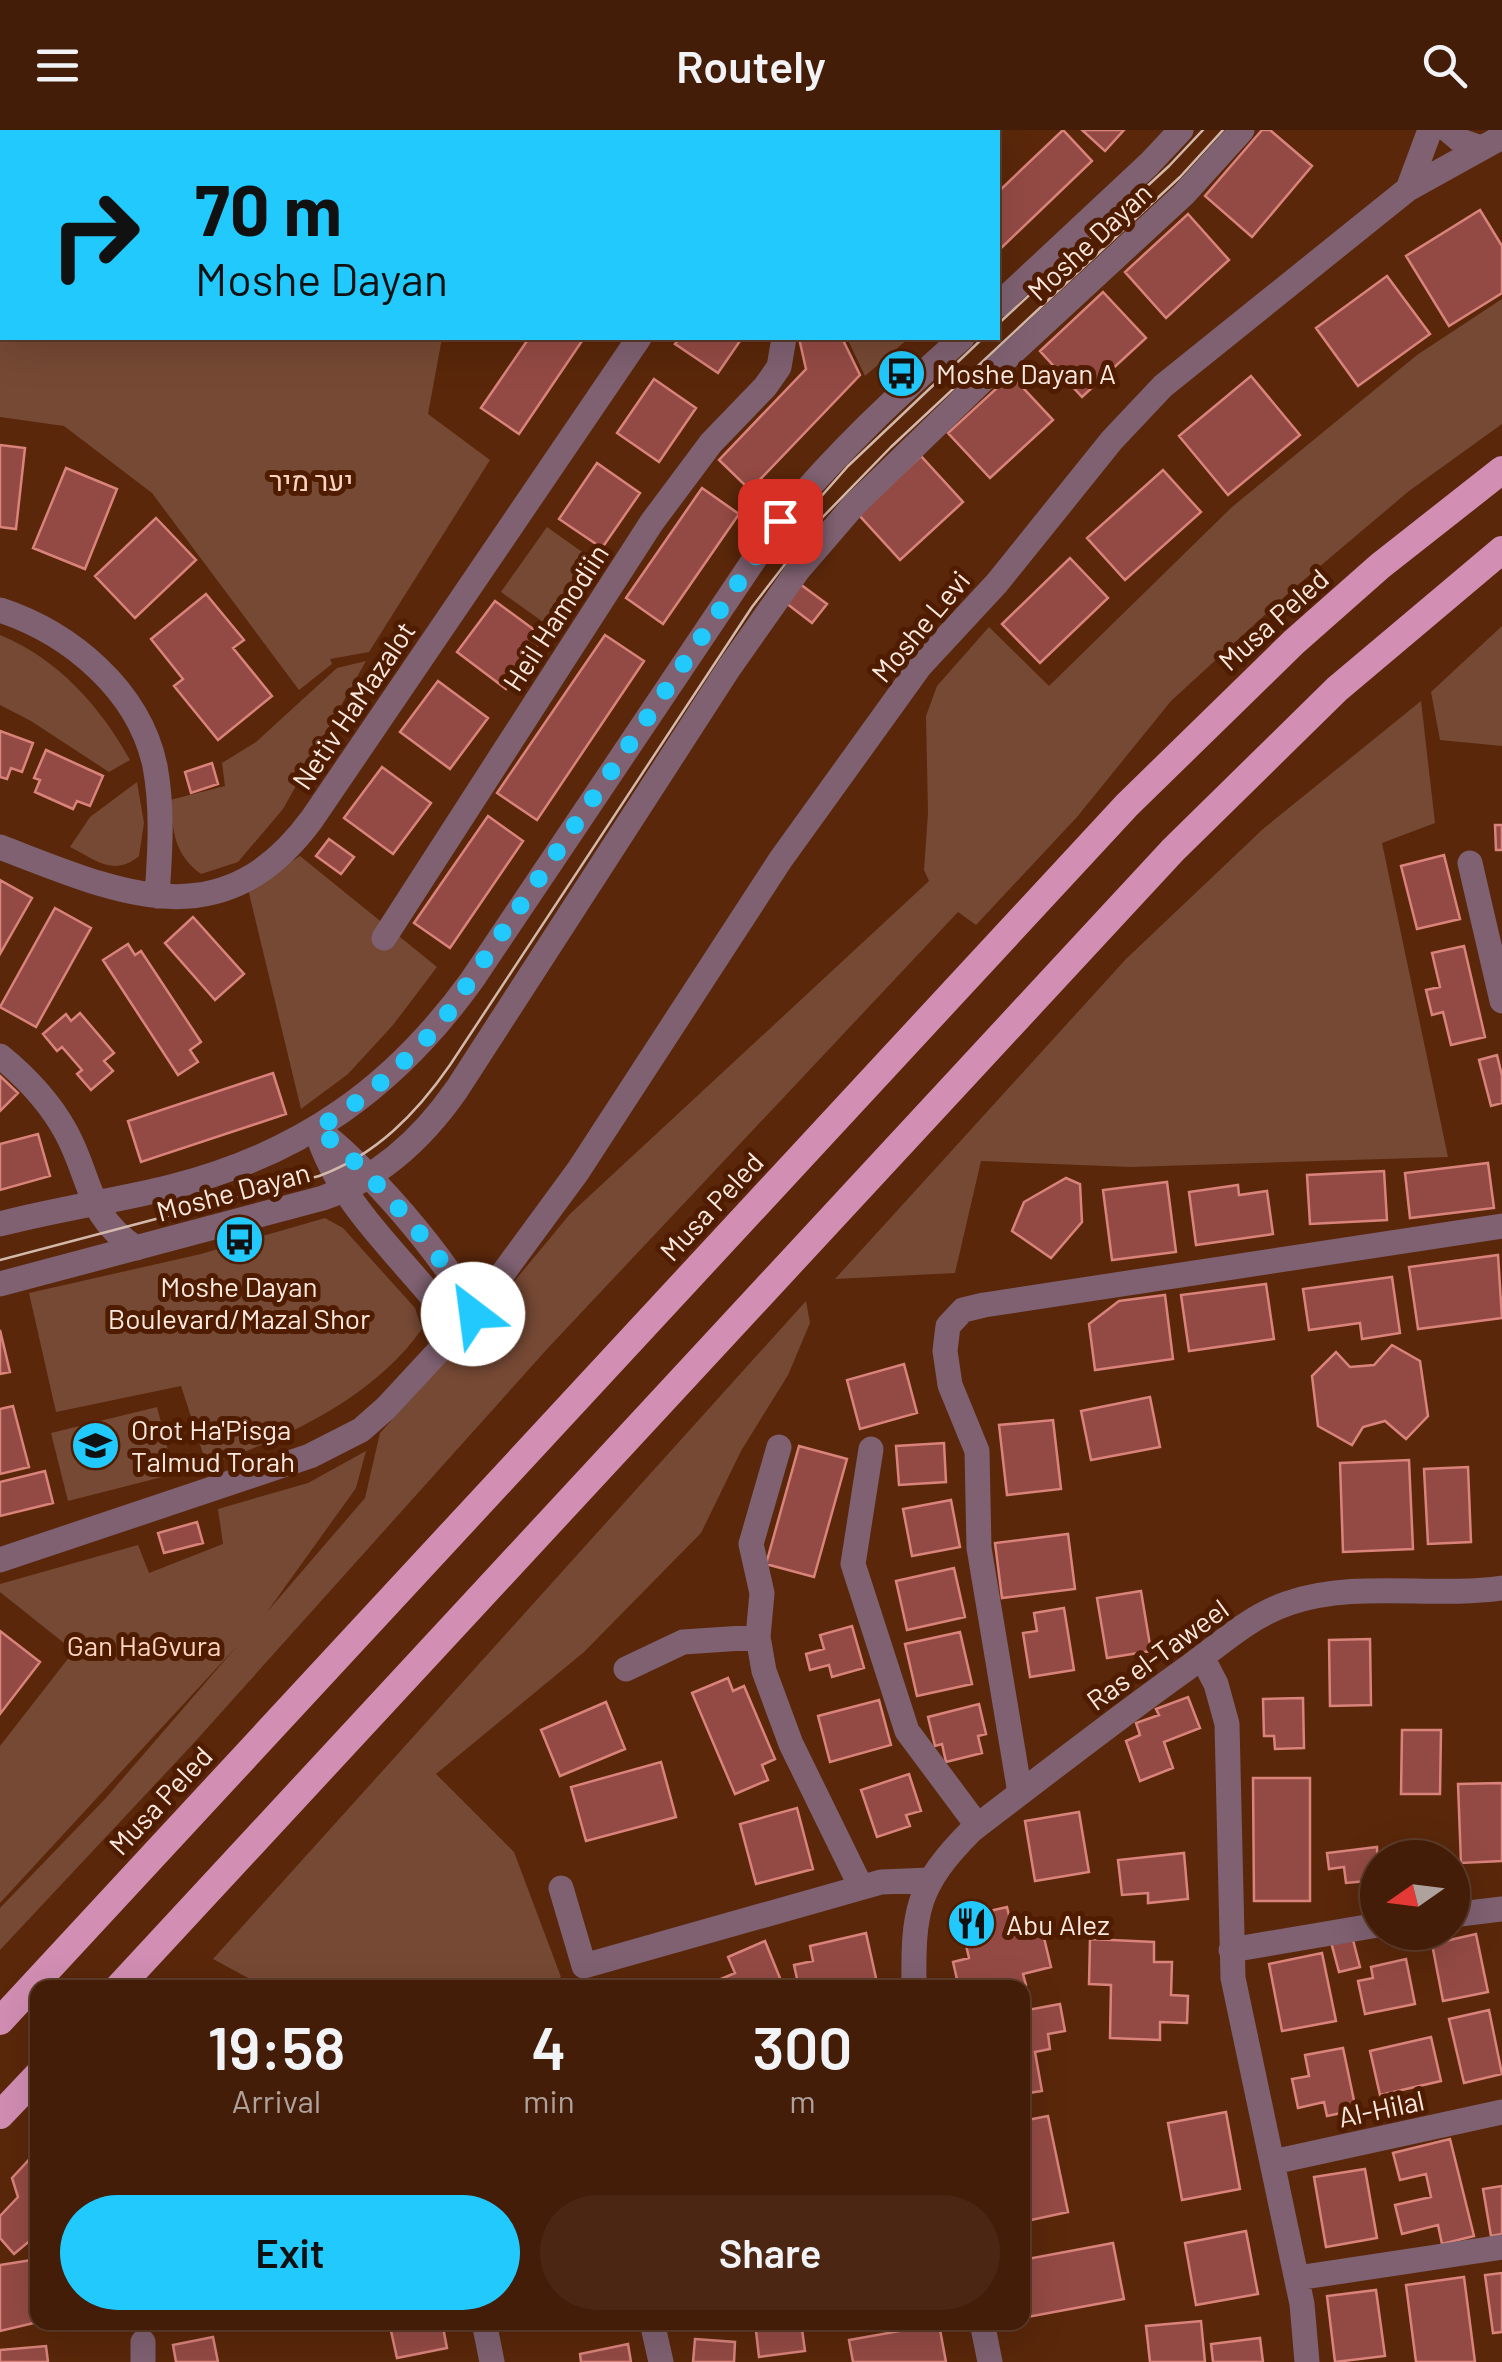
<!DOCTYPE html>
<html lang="en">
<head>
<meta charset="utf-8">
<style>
	body { margin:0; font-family:Barlow,Heebo,sans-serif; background:#4b2612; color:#f1f3f6; height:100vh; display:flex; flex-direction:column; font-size:38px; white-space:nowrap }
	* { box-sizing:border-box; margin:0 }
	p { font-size:32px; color:#afa29c }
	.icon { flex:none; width:55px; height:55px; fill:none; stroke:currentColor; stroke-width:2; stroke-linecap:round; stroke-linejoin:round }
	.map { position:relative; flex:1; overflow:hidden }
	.details { position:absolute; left:30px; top:1850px; width:1000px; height:350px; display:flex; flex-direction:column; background:#441d08; border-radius:20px; box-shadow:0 10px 40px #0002,0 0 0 2px #5c3b29 }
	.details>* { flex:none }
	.hud { position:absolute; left:0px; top:0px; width:1000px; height:210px; box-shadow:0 10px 40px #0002,0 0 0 2px #5c3b29; background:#21c9fd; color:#111; overflow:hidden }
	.needle { width:65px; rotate:256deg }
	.fabs { position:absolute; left:1360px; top:1710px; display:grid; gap:20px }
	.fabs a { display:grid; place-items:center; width:110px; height:110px; border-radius:50%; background:#441d08; box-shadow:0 10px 40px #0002,0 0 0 2px #5c3b29; font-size:50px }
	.pin { position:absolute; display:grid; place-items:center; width:85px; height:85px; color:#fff; margin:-42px; border-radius:20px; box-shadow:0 5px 15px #0006 }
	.me { position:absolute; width:110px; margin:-55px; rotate:330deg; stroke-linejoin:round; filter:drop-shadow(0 0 8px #0008) }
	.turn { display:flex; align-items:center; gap:35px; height:210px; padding:0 30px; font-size:45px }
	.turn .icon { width:130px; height:130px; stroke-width:2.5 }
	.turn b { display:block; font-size:70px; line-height:85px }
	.eta { display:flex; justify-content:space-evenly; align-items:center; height:170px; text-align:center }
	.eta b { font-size:60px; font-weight:600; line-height:70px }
	.button { display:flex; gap:20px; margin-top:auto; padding:20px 30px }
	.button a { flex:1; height:115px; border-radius:60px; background:#21c9fd; color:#111; font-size:40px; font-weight:600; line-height:115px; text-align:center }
	.button a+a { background:#4b2612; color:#f1f3f6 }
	header { display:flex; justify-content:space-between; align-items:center; height:130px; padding:0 30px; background:#441d08; font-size:45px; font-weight:600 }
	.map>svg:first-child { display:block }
	.green { fill:#764934 }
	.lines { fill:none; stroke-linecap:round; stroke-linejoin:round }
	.stream { stroke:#575314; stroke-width:6 }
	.building { fill:#944a44; stroke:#d9837b; stroke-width:2.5 }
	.minor { stroke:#7f6171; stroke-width:25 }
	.tertiary { stroke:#7f6171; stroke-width:25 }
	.trunk { stroke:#d28eb3; stroke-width:28 }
	.tram { stroke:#d2b9ac; stroke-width:2.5 }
	.route { stroke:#21c9fd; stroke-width:18; stroke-dasharray:0 32.4 }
	.labels { text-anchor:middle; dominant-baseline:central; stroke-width:10; stroke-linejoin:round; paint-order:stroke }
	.street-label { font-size:28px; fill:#f9e8e0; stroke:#4f1c00 }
	.poi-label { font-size:28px; fill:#f9e8e0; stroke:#4f1c00; text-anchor:start }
	.park-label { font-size:28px; fill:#fed5c2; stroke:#4f1c00 }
</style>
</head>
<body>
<header><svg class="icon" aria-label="menu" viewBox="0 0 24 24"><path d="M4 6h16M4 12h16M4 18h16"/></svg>Routely<svg class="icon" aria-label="search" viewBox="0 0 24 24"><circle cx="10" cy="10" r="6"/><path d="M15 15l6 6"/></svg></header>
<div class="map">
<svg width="1502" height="2232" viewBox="0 0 1502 2232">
	<rect width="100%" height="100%" fill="#5a270a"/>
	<path class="green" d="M0,0H571L2,2V208H442L428,284L490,330L369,522L330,529L332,534L299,560L152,363L64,296L0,287Z
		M1502,169V294L1409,361L1293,459L1171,571L1077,687L976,795L958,782L548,1218L192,1615L0,1820V1778L105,1669L238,1515L0,1773V1616L74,1521L0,1462V1454L138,1415L149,1443L223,1414L218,1379L308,1353L366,1321L356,1358L267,1482L365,1368L380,1303L474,1200L570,1084L929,751L924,740L928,683L926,586L937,556L989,497L1049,556L1232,377L1417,225Z
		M847,208H909L865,246Z
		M547,397L599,434L553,499L501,462Z
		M1502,496V616L1440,610L1431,562Z
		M0,505C58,529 100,576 130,630L109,642L31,591L0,575Z
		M366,531L283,679L238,732L201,744C174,724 173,702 170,670L225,656L222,633L256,612L337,538Z
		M1421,571L1435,693L1382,713L1448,1027L1131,1037L981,1031L955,1143L835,1149L1126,829L1263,699Z
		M137,652L144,693L139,726C114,747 96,730 70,717L90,687Z
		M300,726L437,837L393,895L348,944L301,979L248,759Z
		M325,1088L343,1098L415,1178L422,1199C371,1270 287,1307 207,1336L181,1256L56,1282L29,1163L201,1124Z
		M806,1171L810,1193L788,1245L741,1321L701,1403L584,1522L436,1644L514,1722L561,1847L541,1858L265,1857L213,1829Z
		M157,1277L174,1344L68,1371L51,1303Z"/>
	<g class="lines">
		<path class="stream" d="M295,2L298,0
			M0,14H2"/>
	</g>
	<path class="building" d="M670,0H733L667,2Z
		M877,0H969V2H870Z
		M1063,0L1092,31L998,121V62Z
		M1082,0H1124L1105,21Z
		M1262,0H1270L1312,36L1252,107L1205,66Z
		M1480,80L1502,116V163L1449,196L1406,126Z
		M1188,84L1229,130L1166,188L1125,142Z
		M1387,146L1430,204L1358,256L1316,198Z
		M1103,162L1146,208L1082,267L1040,221Z
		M529,208H584L519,304L481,278Z
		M680,208H742L718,243L675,214Z
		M799,208H842L860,245L750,360L719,330L806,239Z
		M1011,245L1053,290L990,348L948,303Z
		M1251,246L1300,305L1228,365L1179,306Z
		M654,249L696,278L659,332L617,303Z
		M0,315L25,318L16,399L0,397Z
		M921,326L963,372L900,430L858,384Z
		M597,333L640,363L602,418L559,389Z
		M66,338L117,359L85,439L33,418Z
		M1163,340L1201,382L1125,450L1087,408Z
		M702,358L739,384L663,494L626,468Z
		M156,388L196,430L135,488L95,446Z
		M1070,428L1108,468L1040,533L1002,494Z
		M800,454L827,474L812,493L786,473Z
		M206,464L244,510L233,518L272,566L218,610L174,556L183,549L151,509Z
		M495,471L544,507L506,559L457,522Z
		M605,505L644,531L537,690L497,663Z
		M438,551L488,588L450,639L400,602Z
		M0,601L33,613L22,642L11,638L7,649L0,647Z
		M46,620L103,646L90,676L77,671L73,679L35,662L40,650L34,648Z
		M212,633L218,654L191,663L185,642Z
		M382,637L431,673L393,724L344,688Z
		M488,686L523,711L450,818L414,793Z
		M1495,695H1502V720H1496Z
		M329,709L354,727L341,744L316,726Z
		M1444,725L1460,789L1417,799L1401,736Z
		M0,750L32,768L0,824Z
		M55,778L91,798L36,897L0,877Z
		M193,787L244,844L215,870L165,813Z
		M128,814L135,825L141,821L201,912L190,920L198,932L178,945L103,830Z
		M1464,816L1485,907L1451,915L1443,882L1432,885L1426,860L1440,857L1432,823Z
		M80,883L114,923L104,931L113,941L91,960L77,944L82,940L62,917L57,921L43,904L66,884L71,891Z
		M1497,925L1502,946V973L1491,976L1479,930Z
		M273,943L286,984L141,1032L128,991Z
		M0,946L18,963L0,981Z
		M38,1004L50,1046L0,1060V1014Z
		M1488,1033L1494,1078L1410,1088L1405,1043Z
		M1384,1041L1387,1090L1310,1094L1307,1045Z
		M1066,1048L1080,1054L1082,1092L1051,1128L1012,1101L1024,1072Z
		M1167,1052L1176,1122L1112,1130L1103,1060Z
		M1238,1055L1239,1065L1267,1061L1273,1104L1196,1115L1189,1062Z
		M1498,1125L1502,1188L1418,1199L1409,1137Z
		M1392,1147L1400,1203L1362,1209L1360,1193L1309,1200L1303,1159Z
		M1266,1154L1274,1209L1189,1221L1181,1165Z
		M1165,1165L1173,1229L1095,1240L1089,1194L1119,1171Z
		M0,1200L10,1242L0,1244Z
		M1392,1215L1420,1231L1428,1286L1406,1309L1385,1291L1363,1297L1352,1315L1318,1296L1312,1246L1336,1222L1350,1237L1374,1235Z
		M904,1234L917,1283L860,1299L847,1250Z
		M1150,1267L1160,1317L1091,1330L1081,1281Z
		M13,1276L29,1337L0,1344V1279Z
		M1053,1290L1061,1359L1007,1365L999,1295Z
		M944,1313L946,1352L899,1355L896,1316Z
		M799,1316L847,1329L814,1447L766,1434Z
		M1409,1330L1413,1419L1343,1422L1340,1333Z
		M1468,1337L1471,1412L1428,1414L1424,1339Z
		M45,1341L53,1373L0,1386V1352Z
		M951,1370L960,1417L912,1426L903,1379Z
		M197,1392L203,1413L164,1423L158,1403Z
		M1068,1404L1075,1459L1002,1468L995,1413Z
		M954,1438L965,1487L907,1500L896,1451Z
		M1141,1461L1151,1521L1107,1528L1097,1468Z
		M1064,1478L1074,1540L1030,1547L1023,1503L1037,1501L1034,1483Z
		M852,1496L864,1538L832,1547L829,1535L810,1540L806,1524L824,1519L820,1505Z
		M0,1501L40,1532L0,1584Z
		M960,1502L972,1554L917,1566L905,1514Z
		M1370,1509L1371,1575L1330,1576L1329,1510Z
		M728,1548L733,1561L744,1556L775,1629L762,1635L768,1650L735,1664L692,1563Z
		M1188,1567L1200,1598L1164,1612L1173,1638L1140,1651L1126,1611L1140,1605L1136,1593L1159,1585L1156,1579Z
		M1303,1568L1304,1618L1275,1619L1274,1606H1264L1263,1569Z
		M879,1570L891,1615L830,1632L818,1586Z
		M606,1572L625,1619L560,1646L541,1600Z
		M979,1574L986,1604L978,1606L982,1623L946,1632L942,1614L935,1616L928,1587Z
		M1402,1600H1441L1440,1664H1401Z
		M661,1632L676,1687L586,1711L571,1657Z
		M909,1644L921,1681L906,1685L910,1696L877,1707L861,1660Z
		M1253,1648H1310V1771H1254Z
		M1502,1653V1731L1461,1733L1458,1654Z
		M797,1678L813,1739L756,1754L740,1694Z
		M1079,1682L1089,1742L1035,1751L1025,1691Z
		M1377,1717L1378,1750L1346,1753L1344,1737L1329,1739L1327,1723Z
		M1184,1723L1188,1769L1148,1773V1763L1122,1765L1118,1730Z
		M1007,1777L1012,1798L1040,1791L1051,1837L1023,1844L1026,1855L1016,1858H959L953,1832L969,1828L963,1802L976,1799L972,1785Z
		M866,1803L876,1848L837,1858H799L794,1835L813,1831L810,1816Z
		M1476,1804L1488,1862L1443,1871L1432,1814Z
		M1352,1806L1360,1837L1339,1842L1331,1812Z
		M1090,1809L1154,1812V1832H1172L1171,1865L1188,1866L1187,1893L1160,1892V1910L1110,1908L1111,1855L1089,1854Z
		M765,1811L784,1858H700L735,1843L728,1827Z
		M1322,1823L1336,1891L1282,1901L1269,1834Z
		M1406,1829L1415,1874L1365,1884L1358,1851L1373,1848L1371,1837Z
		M1060,1874L1065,1901L1048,1904L1050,1919L1035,1922L1042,1961L1022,1964V1881Z
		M1489,1880L1502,1944L1464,1953L1449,1889Z
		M1431,1907L1441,1951L1380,1965L1370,1921Z
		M1343,1918L1356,1980L1327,1986L1324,1972L1298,1978L1292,1949L1309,1946L1305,1925Z
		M1226,1982L1240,2059L1182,2070L1168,1993Z
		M1048,1986L1068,2082L1022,2092V1991Z
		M1450,2009L1474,2106L1442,2114L1438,2095L1402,2104L1395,2075L1431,2067L1426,2044L1400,2050L1393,2023Z
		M38,2020V2104L14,2124L0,2108V2086L18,2067L12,2048Z
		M1365,2039L1377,2108L1326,2117L1314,2047Z
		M1502,2056V2104L1491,2106L1483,2059Z
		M1246,2101L1258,2164L1196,2175L1185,2113Z
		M1113,2113L1124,2169L1022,2188V2130Z
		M38,2129V2192L0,2201V2135Z
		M1502,2143V2202L1493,2203L1485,2145Z
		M1464,2147L1475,2232H1416L1406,2155Z
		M1376,2160L1385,2226L1335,2232L1327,2166Z
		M1201,2191L1205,2232H1150L1146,2196Z
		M389,2192H442L447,2218L397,2228Z
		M755,2192H801L805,2221L759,2227Z
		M939,2194L946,2232H853L849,2210Z
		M213,2207L218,2232H176L173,2215Z
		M1260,2208L1263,2232H1213L1211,2214Z
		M695,2209L735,2212L734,2232H693Z
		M628,2214L631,2232H581L580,2224Z
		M46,2216L48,2232H0V2220Z"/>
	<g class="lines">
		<path class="minor" d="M1448,0L1461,11L1481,18
			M809,2L813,0
			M1408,59L1430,0
			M0,480C70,503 139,560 155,636C163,679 160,723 157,766
			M0,717C118,762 221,813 312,689L639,208
			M1470,733L1502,871
			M384,808L652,392L711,313L765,257L779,237L784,208
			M0,926C27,948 49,971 66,1002C92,1050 86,1085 136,1118
			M316,999C336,1067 390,1116 434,1169L446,1177L473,1184
			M316,999C358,1026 455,1137 473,1184
			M779,1317L751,1414L762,1463L758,1507L764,1541L791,1614L861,1757
			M871,1319L853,1434L907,1601L977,1695
			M0,1430L310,1326L361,1300L386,1278L473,1184L578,1041L781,729L920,536L997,453L1112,310L1163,256L1408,59L1502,7
			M1202,1527L1216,1554L1227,1594L1233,1848L1302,2174L1307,2232
			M626,1539L683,1512L758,1507
			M1020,1663L979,1418L977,1321L950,1255L945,1221L948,1196L963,1180L984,1175L1502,1096
			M561,1758L584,1836L881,1752L930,1750
			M1452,1785L1502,1779
			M1231,1820L1378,1795
			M914,1858C913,1781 916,1756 972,1700C1043,1646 1113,1591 1186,1539C1218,1516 1251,1485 1289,1473C1356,1450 1432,1468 1502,1458
			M1273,2032L1502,1982
			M1297,2148L1502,2117
			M484,2192L492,2232
			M652,2192L661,2232
			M982,2192L990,2232
			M143,2212V2232"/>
		<path class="tertiary" d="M998,175L1149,34L1181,0
			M0,1094C57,1079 115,1071 171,1057C301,1024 394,958 472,850L780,391C835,324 898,265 962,208
			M0,1154L323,1068C380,1048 423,1008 457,959L729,538L798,440L854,375L987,246L1184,64L1242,0"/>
		<path class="trunk" d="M118,1858L1173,720L1337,559L1502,420
			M0,1891L1127,675L1294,512L1380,436L1502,340
			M0,1985L38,1945"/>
		<path class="tram" d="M998,194L1169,36L1203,0
			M796,395L848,336L983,208
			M0,1130L319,1046C376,1025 416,984 450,935L752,477L816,394L891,317L1180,47L1223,0"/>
	</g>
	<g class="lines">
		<path class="route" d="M473,1184C456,1138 358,1026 316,999C366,970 407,931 444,889L780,391"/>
	</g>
	<defs>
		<symbol id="bus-disc" viewBox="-11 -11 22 22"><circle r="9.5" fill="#21c9fd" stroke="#4f1c00"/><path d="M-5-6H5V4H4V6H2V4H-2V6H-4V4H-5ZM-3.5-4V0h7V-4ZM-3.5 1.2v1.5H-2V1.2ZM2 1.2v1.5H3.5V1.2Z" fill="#111"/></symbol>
		<symbol id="school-disc" viewBox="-11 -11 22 22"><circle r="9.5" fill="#21c9fd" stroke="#4f1c00"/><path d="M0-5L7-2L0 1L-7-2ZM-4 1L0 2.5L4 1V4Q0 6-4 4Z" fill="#111"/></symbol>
		<symbol id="restaurant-disc" viewBox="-11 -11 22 22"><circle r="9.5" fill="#21c9fd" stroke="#4f1c00"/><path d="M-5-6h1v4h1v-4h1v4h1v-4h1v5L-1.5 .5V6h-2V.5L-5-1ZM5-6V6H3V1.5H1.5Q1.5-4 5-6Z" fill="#111"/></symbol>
	</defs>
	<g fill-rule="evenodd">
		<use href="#bus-disc" x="874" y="216" width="55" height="55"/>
		<use href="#bus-disc" x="212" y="1082" width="55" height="55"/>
		<use href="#school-disc" x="68" y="1288" width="55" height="55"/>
		<use href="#restaurant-disc" x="944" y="1766" width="55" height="55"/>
	</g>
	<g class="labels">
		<g class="street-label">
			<text transform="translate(1089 111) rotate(-43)">Moshe Dayan</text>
			<text transform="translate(555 487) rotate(-57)">Heil Hamodiin</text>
			<text transform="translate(1273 489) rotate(-42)">Musa Peled</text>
			<text transform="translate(920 496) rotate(-50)">Moshe Levi</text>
			<text transform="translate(353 575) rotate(-56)">Netiv HaMazalot</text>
			<text transform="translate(233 1061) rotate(-15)">Moshe Dayan</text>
			<text transform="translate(711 1076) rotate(-47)">Musa Peled</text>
			<text transform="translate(1157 1524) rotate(-36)">Ras el-Taweel</text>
			<text transform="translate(160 1670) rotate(-47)">Musa Peled</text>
			<text transform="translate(1381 1978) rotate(-12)">Al-Hilal</text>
		</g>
		<g class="poi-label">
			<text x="936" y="243">Moshe Dayan A</text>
			<text x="239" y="1156" text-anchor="middle">Moshe Dayan<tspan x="239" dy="32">Boulevard/Mazal Shor</tspan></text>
			<text x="131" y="1299">Orot Ha'Pisga<tspan x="131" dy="32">Talmud Torah</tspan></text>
			<text x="1006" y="1794">Abu Alez</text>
		</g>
		<g class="park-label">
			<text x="311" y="350">יער מיר</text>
			<text x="144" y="1515">Gan HaGvura</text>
		</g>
	</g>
</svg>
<div class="fabs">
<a><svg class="needle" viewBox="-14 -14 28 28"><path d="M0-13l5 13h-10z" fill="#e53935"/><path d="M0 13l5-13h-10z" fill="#afa29c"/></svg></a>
</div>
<div class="pin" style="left:780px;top:391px;background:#d93025"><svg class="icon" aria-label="arrive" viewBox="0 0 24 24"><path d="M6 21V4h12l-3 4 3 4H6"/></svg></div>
<svg class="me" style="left:473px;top:1184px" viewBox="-20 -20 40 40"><circle r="19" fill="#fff"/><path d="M0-13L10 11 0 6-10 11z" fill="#21c9fd"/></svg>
<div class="hud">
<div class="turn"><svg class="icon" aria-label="right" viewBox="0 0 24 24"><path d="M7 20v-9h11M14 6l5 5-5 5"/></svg><div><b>70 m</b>Moshe Dayan</div></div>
</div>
<section class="details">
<div class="eta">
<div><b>19:58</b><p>Arrival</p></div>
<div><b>4</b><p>min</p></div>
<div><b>300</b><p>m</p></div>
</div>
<div class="button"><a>Exit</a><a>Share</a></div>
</section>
</div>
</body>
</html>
